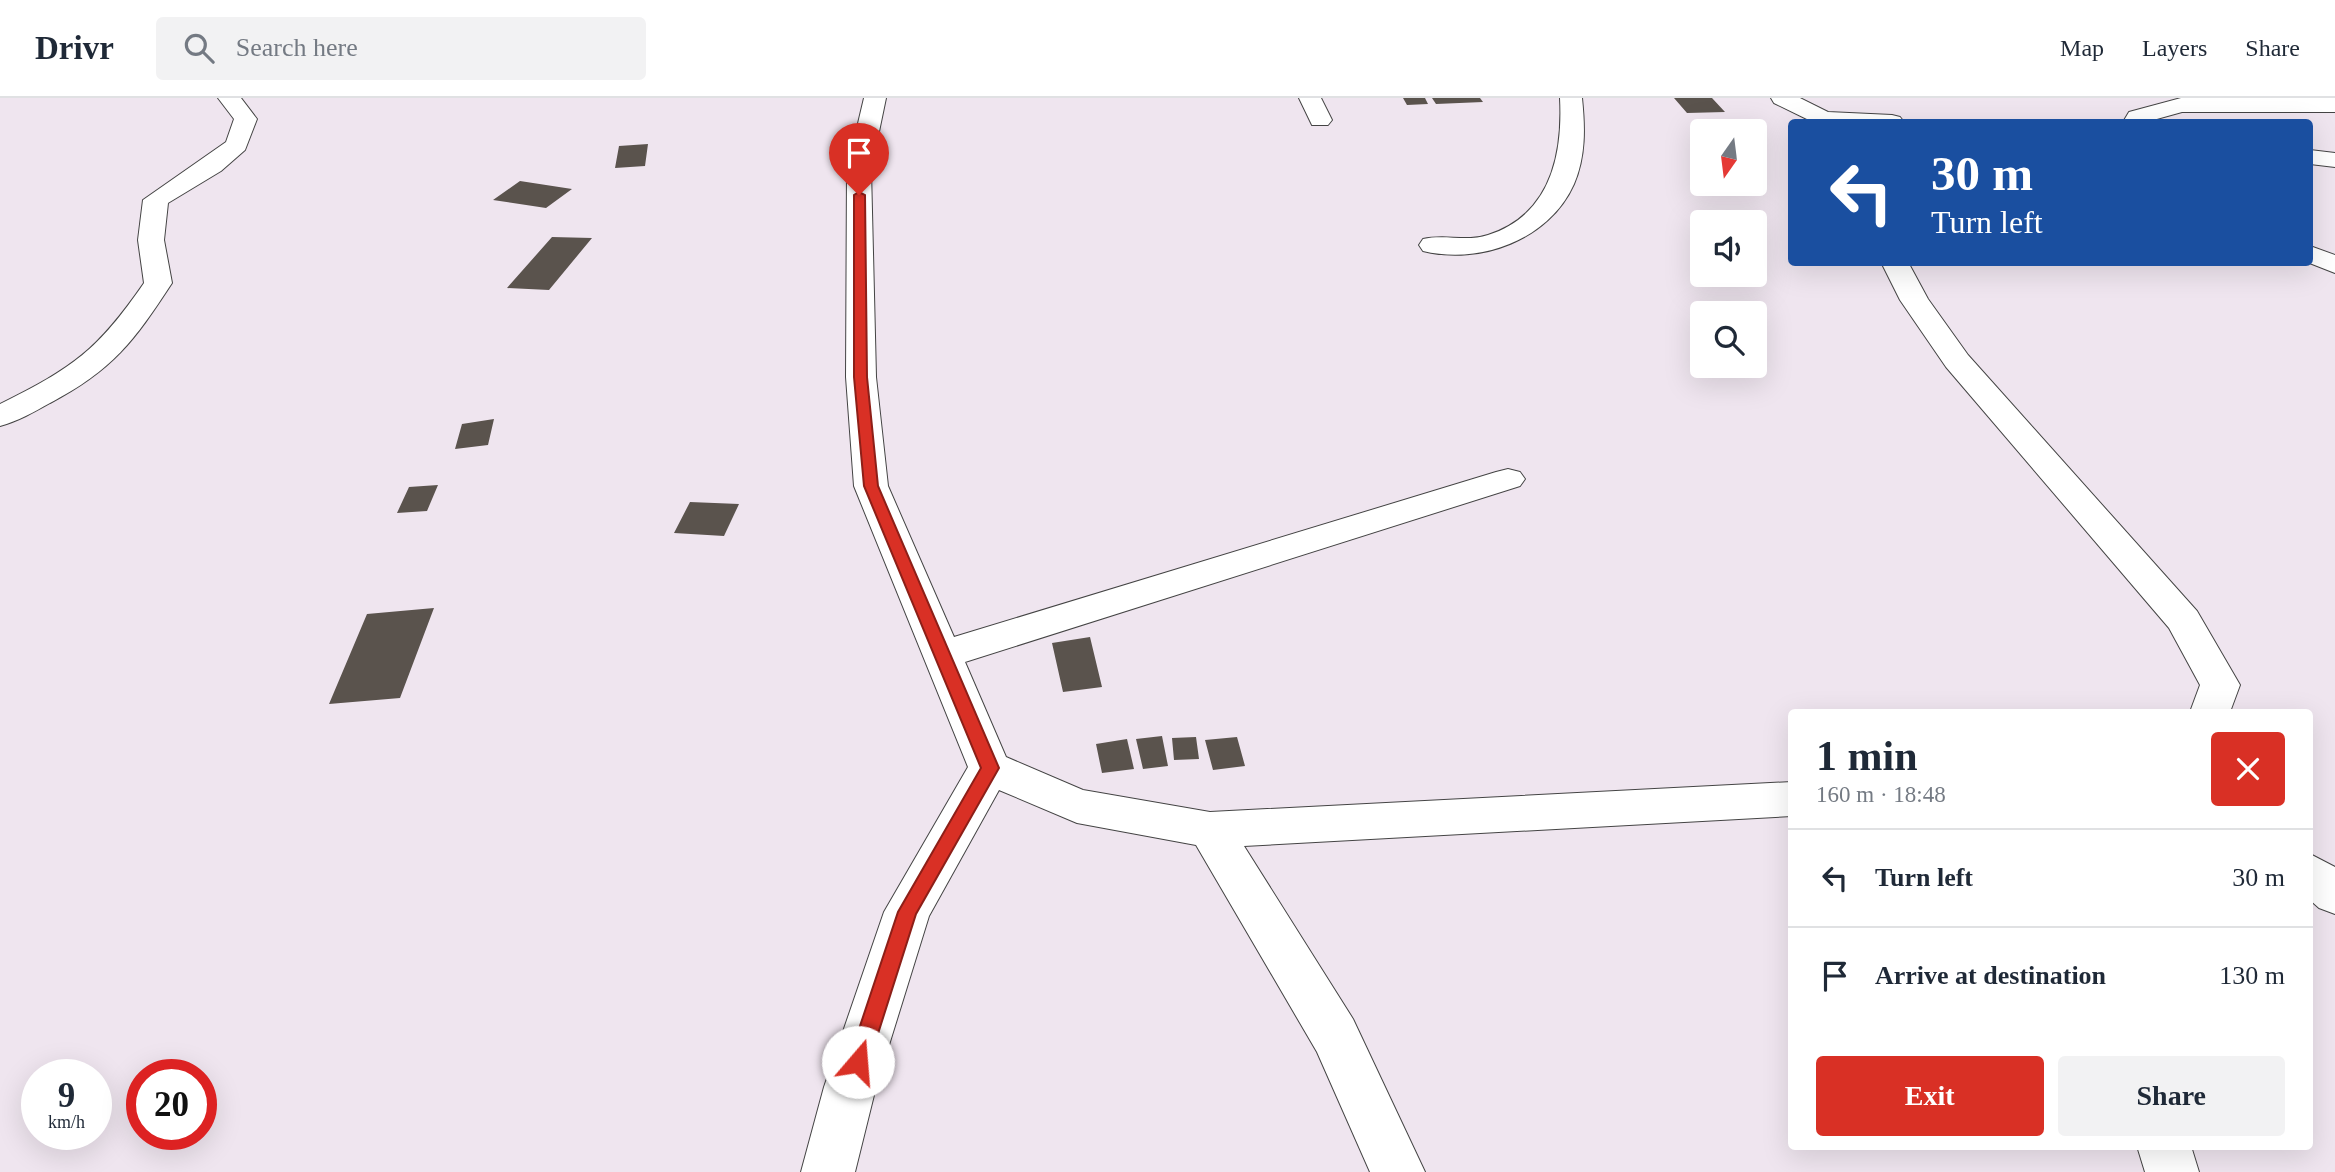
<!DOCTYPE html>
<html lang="en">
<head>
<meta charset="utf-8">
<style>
	body { margin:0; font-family:"Times New Roman",serif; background:#f2f2f3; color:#1f2937; height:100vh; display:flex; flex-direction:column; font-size:26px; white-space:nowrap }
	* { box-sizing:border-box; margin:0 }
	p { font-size:23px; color:#747a83 }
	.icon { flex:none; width:38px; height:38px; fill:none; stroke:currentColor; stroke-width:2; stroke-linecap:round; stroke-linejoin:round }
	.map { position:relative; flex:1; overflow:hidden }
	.panel { position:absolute; left:1788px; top:611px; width:525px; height:441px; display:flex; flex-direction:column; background:#fff; border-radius:7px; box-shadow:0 7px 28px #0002 }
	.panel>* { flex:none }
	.hud { position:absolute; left:1788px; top:21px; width:525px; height:147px; border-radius:7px; box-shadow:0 7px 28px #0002; background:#1a4fa0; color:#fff; overflow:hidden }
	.needle { width:46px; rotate:194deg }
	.buttons { position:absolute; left:1690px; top:21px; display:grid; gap:14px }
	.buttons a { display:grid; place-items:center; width:77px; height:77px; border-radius:7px; background:#fff; box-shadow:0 7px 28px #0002; font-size:35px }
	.speed { position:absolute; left:21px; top:961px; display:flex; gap:14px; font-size:35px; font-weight:700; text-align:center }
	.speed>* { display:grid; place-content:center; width:91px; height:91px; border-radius:50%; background:#fff; box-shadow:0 7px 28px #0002; line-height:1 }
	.speed small { font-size:18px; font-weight:400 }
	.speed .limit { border:10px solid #d22; background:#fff; color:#111 }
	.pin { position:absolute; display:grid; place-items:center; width:60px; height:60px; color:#fff; margin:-72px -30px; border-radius:50% 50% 50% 0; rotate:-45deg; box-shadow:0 0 7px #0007 }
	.pin .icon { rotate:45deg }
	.me { position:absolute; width:77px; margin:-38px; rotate:18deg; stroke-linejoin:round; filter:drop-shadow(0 0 5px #0008) }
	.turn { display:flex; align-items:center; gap:24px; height:147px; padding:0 28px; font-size:32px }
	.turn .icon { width:91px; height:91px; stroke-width:2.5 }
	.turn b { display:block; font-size:49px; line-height:60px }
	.round { display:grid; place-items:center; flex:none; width:74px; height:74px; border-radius:7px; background:#f2f2f3 }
	.summary { display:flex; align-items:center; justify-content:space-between; height:119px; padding:0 28px }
	h1 { font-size:42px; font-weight:800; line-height:52px }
	.cta { display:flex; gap:14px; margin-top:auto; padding:14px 28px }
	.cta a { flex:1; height:80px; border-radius:7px; background:#d93025; color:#fff; font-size:28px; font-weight:800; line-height:80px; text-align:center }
	.cta a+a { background:#f2f2f3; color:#1f2937 }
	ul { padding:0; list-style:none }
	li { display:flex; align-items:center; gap:21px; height:98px; padding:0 28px; border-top:2px solid #e0e1e3 }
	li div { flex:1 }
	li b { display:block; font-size:26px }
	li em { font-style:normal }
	header { display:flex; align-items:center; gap:42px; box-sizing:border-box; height:98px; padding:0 35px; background:#fff; border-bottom:2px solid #e0e1e3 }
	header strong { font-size:33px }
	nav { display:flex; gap:38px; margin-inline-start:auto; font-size:24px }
	.search { width:490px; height:63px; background:#f2f2f3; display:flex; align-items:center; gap:18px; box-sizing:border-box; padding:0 24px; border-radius:7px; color:#747a83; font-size:26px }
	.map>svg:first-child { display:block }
	.industrial { fill:#efe5ef; fill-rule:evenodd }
	.building { fill:#5a534d }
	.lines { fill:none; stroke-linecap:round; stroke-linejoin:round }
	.minor-casing { stroke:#444; stroke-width:2 }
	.minor { fill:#fff; fill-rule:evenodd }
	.route { fill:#d93025; stroke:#8d1f18; stroke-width:2 }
</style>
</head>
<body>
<header>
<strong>Drivr</strong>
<div class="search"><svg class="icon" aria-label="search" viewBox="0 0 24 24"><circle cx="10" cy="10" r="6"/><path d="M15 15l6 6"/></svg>Search here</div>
<nav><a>Map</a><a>Layers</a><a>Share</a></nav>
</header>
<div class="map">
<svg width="2335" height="1074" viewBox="0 0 2335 1074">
	<rect width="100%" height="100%" fill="#fffef4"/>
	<path class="industrial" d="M0,0H2335V1074H0ZM1792,24H2310V164H1792ZM1703,33H1755V86H1703ZM1703,124H1755V177H1703ZM1703,215H1755V268H1703ZM1792,614H2310V1048H1792ZM37,976H96V1036H37ZM142,976H201V1036H142Z"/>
	<path class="building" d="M1403,0H1425L1428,6L1407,7Z
		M1432,0H1480L1483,4L1436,6Z
		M1674,0H1712L1725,14L1687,15Z
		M648,46L645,68L615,70L619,48Z
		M520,83L572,91L546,110L493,102Z
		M552,139L592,140L549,192L507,190Z
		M494,321L488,347L455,351L462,326Z
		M438,387L427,413L397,415L409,389Z
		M690,404L739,406L724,438L674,435Z
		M434,510L400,600L329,606L367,516Z
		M1090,539L1102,589L1063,594L1052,545Z
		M1162,638L1168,668L1143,671L1136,641Z
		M1196,639L1199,661L1174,662L1172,640Z
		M1237,639L1245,668L1213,672L1205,642Z
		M1127,641L1134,671L1102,675L1096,646Z"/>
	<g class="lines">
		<defs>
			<path id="minor" d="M218,0H241L257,21L245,52L221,73L168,105L164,142L172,185C134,243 113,272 50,305C34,314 18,323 0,328V306C73,270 98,252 144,185L138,142L143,102L226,44L234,21Z
				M864,0H886L871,72L876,279L888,388L954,539L1496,374L1508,371L1520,374L1525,381L1520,388L965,564L1006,659L1083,692L1210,714L1792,684V718L1244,748L1353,921L1425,1074H1370L1317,954L1196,747L1077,725L999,692L929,818L876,989L855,1074H801L824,989L884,814L968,669L854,388L846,279L847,72Z
				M1299,0H1321L1332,22L1328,27H1312Z
				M1560,0H1582C1585,29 1586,58 1574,86C1549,142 1480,167 1423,153L1419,147L1423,141C1444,136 1467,144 1488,137C1550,117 1563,58 1560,0Z
				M1771,0H1800L1828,14L1892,17L1900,19L1904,24H1813L1774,5Z
				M2181,0H2335V14H2182L2146,24H2123L2129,14Z
				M2310,52L2335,55V69L2310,66Z
				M2310,148L2335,157V175L2307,164H2310Z
				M1881,164H1908L1928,201L1968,257L2197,513L2240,587L2230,614H2190L2200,587L2169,530L1946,269L1900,202Z
				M2310,756L2335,769V816L2319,810L2310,802Z
				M2137,1048H2191L2199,1074H2145Z"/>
		</defs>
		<use href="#minor" class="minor-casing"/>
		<use href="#minor" class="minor"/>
	</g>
	<path class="route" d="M859,94L865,97L867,279L878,388L999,670L916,816L869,964L866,971L858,974L851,971L848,964L898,814L981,670L864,388L854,279V97Z"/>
</svg>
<div class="buttons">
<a><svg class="needle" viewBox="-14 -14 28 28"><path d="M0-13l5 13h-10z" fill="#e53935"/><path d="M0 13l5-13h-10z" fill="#747a83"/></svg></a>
<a><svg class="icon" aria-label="sound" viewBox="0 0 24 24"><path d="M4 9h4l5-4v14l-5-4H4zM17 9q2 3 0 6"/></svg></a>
<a><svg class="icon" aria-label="search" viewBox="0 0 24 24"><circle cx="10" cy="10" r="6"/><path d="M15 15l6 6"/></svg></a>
</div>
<div class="speed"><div>9<small>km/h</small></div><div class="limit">20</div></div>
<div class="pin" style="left:859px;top:97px;background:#d93025"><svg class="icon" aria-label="arrive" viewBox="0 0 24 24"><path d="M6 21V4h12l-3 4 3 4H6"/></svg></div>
<svg class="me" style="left:858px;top:964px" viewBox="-20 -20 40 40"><circle r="19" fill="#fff"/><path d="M0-13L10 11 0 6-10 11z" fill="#d93025"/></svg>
<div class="hud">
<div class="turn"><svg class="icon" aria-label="left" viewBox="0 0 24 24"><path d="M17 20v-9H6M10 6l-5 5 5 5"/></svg><div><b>30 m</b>Turn left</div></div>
</div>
<section class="panel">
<div class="summary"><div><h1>1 min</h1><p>160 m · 18:48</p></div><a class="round" style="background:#d93025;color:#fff"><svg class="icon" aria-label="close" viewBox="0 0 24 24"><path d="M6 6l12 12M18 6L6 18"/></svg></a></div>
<ul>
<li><svg class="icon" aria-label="left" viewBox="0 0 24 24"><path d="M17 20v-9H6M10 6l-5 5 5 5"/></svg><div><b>Turn left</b></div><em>30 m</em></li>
<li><svg class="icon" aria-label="arrive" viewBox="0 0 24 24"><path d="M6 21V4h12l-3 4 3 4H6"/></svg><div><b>Arrive at destination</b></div><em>130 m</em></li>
</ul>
<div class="cta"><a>Exit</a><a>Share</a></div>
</section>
</div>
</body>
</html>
